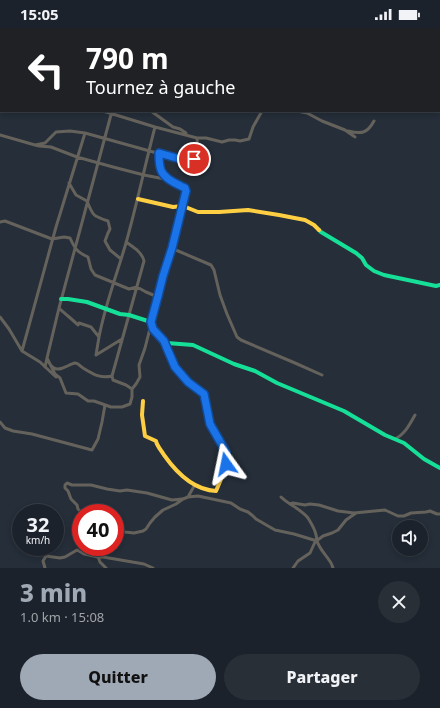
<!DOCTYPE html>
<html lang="fr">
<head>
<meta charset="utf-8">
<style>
	body { margin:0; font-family:"Noto Sans",sans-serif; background:#292f37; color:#f1f3f6; height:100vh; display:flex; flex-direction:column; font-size:15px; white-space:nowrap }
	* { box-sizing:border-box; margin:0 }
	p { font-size:13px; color:#a0a4a9 }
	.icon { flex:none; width:22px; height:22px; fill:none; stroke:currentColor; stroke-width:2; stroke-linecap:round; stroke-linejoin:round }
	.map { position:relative; height:540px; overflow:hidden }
	.sheet { display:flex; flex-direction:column; background:#1c222b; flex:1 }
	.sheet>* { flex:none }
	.guide { position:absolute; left:0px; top:0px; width:440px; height:84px; box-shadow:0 2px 6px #0003,0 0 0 1px #3a3f47; background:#202124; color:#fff; overflow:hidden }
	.buttons { position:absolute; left:392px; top:492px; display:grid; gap:8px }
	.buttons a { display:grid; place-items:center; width:36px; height:36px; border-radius:50%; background:#1c222b; box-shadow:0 2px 6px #0003,0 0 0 1px #3a3f47; font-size:20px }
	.speed { position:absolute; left:12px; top:476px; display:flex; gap:8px; font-size:20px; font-weight:700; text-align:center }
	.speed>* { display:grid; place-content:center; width:52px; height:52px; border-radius:50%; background:#1c222b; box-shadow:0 2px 6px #0003,0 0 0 1px #3a3f47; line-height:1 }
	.speed small { font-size:10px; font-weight:400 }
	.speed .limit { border:6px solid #d22; background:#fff; color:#111 }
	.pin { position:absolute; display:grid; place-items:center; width:34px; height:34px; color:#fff; margin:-17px; border:2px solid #fff; border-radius:50%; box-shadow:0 1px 4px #0007 }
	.me { position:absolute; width:44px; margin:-22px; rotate:348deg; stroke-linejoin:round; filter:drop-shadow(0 0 3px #0008) }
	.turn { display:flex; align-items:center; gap:14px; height:84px; padding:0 20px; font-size:18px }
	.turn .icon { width:52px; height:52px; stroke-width:2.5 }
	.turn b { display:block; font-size:28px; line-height:34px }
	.round { display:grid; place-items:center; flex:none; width:42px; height:42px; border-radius:21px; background:#292f37 }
	.headline { display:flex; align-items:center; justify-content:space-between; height:68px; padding:0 20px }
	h1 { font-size:24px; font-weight:800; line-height:30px; color:#9fa8b5 }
	.action { display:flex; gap:8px; margin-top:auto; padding:8px 20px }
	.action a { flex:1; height:46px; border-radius:24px; background:#9fa8b5; color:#111; font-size:16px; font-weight:800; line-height:46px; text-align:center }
	.action a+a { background:#292f37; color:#f1f3f6 }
	.status { display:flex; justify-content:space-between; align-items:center; height:28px; padding:0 20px; background:#1c222b; direction:ltr }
	.status svg { height:11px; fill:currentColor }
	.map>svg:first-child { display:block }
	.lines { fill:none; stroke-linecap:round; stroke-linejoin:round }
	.street { stroke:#65625c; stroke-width:3 }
	.fast { stroke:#16e098; stroke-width:4 }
	.slow { stroke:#ffcf43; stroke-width:4 }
	.rail-casing { stroke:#606468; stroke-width:2.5 }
	.rail { stroke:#142337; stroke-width:1; stroke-dasharray:3; stroke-linecap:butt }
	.route-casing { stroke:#114b97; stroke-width:10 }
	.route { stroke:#1a73e8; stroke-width:7 }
</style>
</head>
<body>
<div class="status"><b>15:05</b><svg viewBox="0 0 49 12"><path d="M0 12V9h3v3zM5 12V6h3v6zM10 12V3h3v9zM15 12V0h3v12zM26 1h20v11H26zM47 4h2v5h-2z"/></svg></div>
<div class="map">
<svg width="440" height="540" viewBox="0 0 440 540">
	<rect width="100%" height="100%" fill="#252e39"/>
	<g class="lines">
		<path class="street" d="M40,0V1
			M70,0L71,1
			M84,0L88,1
			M110,0L112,1
			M209,0L210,1
			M324,0L328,1
			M393,0L397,1
			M131,1V0
			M157,1V0
			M183,1L184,0
			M206,1L207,0
			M228,1V0
			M439,12L440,13
			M0,30H1
			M439,39H440
			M0,49H1
			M0,55H1
			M151,83L173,99L180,101L186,105
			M297,83L307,85L322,93L345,102L355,109
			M348,103C361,106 367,106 374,93
			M0,107L35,117L39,118L51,119L77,129L113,139L144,147L170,152
			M197,110H206L222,114L229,112H235L240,113L249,111L253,99L262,83
			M35,117L45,115L56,104L70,103L85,105L182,132C199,135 198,123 197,110L155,99L103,83
			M69,155L76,167L87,173C93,188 93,188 108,193L110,201L108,205L105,213L110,222L121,231
			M0,194L5,193L52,211L64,209L70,210C75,221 77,224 88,229L91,241L95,247L129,261L137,259L146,264L158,269
			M171,220L211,237L214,242L220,267L227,286L237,309L241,312L295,335L322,347
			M59,280C65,286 72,291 78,297L79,295L91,299L99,309L96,327L122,311
			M0,289L9,301L22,323L40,334L56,349
			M99,309C105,277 117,246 126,215C137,176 145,137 155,99
			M22,323L56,199L85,105
			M47,330C48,333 51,339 54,340C60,344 69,336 75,335C78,335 80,338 83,340C93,346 100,351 112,348L113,352L126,357L132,361V369L130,376L122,379H111L94,373H88L78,366L66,365L60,350L55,346Z
			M45,339L47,330L59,280L112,83
			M112,348L144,233C142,224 133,219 126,214
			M132,361L136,356L140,349L139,337L145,320L158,269L163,248L183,178L186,163L185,160C177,156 164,151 161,142C159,137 159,130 159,125
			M0,394L5,400L13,403L32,406L92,422L98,411L102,394L105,377
			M395,411C405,406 410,396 415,387
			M188,469L193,460L195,457
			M281,469C289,477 301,481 308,490C311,495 315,501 316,507C317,509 316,511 317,513C319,520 325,526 329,532C331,534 332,537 333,540
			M290,476L293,475L305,477L310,476L319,477L338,483L354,485L385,482L398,488H404L411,485L426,484L430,483L437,486H440
			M82,485L78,481L77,477L71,471L68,463L65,460V457L67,455L72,457H91L107,461L120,463L127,462L147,465L172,472L182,471
			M115,503L134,505L143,503L146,501L150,495L155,489L163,482L176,476L183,471L188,469L198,468L231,475L240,481L248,484L253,488L256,491L275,502L294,506L317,513
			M94,519L97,523L98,529H103L144,536L153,540
			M45,540L43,533L46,528L60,530L65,529L77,522L84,526L98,529L100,534L106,540
			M293,540L298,533L310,525L315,514L323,508L332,505L338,502L346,492L356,485"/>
		<path class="fast" d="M319,202L321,204L356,225L362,230L366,237L374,243L384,247L436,258L440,257
			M61,271H68L87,274L120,286L129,287L151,294L157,306L167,315L193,317L234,336L255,343L277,355L344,383L385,407L404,415L424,431L440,440
			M165,315L175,339L188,353L204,366L206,377"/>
		<path class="slow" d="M138,171L173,179L183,178L198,184H219L248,182L279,187L305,192L314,197L319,202
			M143,373L142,387L145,408L156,413C157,418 161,422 164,427C176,444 193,462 216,463L227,437L226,424L210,396L206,377"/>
		<defs>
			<path id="rail" d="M367,0L370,1
				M439,19H440"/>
		</defs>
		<use href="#rail" class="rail-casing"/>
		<use href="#rail" class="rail"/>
	</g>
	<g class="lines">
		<defs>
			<path id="route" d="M194,131L187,133L159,125C159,130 159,137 161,142C164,151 177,156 185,160L186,163L172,220L163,248L158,268L151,294L153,301L164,313L166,318L175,339L188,354L204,366L210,396L226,424V436"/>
		</defs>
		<use href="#route" class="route-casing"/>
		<use href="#route" class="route"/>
	</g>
</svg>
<div class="buttons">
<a><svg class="icon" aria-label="sound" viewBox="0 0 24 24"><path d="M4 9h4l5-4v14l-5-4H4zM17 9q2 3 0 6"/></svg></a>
</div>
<div class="speed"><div>32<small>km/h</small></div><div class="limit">40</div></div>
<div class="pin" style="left:194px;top:131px;background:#d93025"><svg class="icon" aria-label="arrive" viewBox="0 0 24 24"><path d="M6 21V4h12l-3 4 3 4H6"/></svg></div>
<svg class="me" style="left:226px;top:436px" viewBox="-20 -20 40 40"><path d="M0-17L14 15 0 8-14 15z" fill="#1a73e8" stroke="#fff" stroke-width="4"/></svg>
<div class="guide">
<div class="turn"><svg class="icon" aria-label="left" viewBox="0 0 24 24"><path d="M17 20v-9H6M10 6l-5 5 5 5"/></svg><div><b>790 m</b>Tournez à gauche</div></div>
</div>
</div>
<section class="sheet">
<div class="headline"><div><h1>3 min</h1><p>1.0 km · 15:08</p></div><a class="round"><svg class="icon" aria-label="close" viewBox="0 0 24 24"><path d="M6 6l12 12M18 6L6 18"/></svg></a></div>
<div class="action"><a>Quitter</a><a>Partager</a></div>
</section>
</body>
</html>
